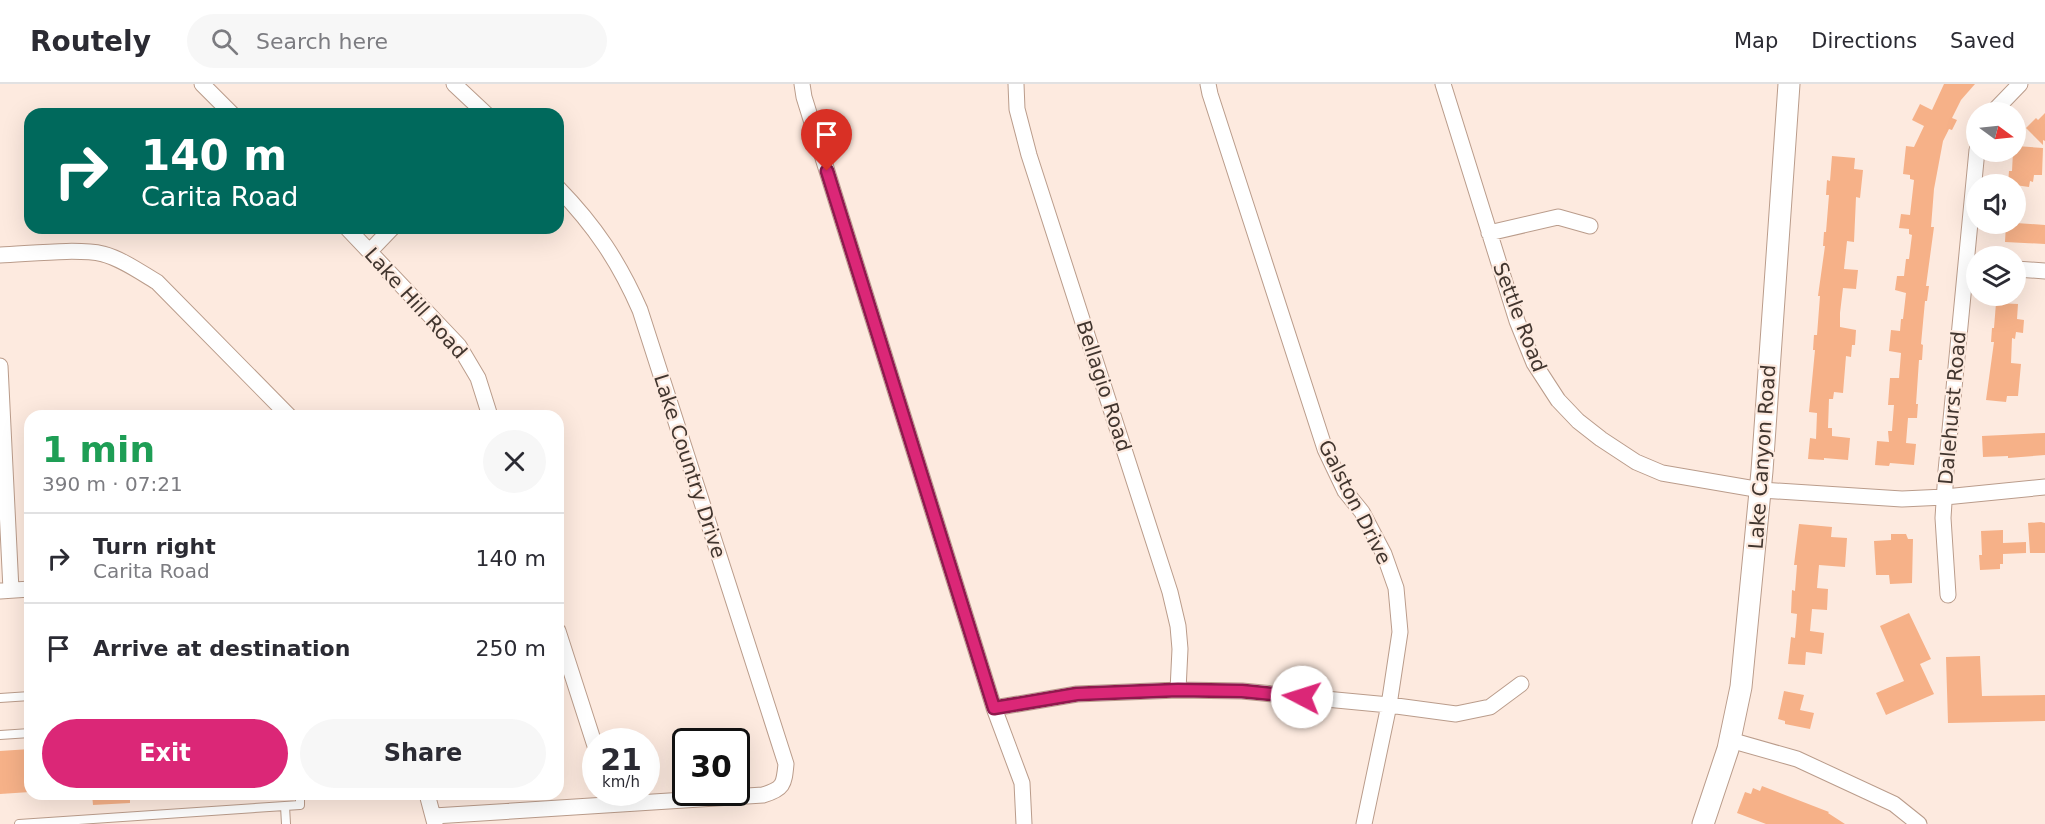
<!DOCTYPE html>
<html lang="en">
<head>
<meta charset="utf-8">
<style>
	body { margin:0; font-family:"DejaVu Sans",sans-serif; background:#f7f7f7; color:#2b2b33; height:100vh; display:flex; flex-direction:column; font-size:22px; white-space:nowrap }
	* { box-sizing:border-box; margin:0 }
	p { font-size:20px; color:#7c7c81 }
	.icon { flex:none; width:33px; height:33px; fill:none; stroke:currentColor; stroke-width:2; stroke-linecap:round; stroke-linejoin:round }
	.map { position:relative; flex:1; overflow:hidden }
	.details { position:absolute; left:24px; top:326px; width:540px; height:390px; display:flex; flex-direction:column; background:#fff; border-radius:18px; box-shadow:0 6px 24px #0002 }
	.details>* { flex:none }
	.top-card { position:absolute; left:24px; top:24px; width:540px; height:126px; border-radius:18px; box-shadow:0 6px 24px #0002; background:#00695c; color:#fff; overflow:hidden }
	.needle { width:39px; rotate:105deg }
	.tools { position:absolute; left:1966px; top:18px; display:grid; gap:12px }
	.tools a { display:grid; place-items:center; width:60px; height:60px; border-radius:50%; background:#fff; box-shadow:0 6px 24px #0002; font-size:30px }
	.speed { position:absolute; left:582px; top:644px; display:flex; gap:12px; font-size:30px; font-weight:700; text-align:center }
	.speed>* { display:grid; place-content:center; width:78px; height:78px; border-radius:50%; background:#fff; box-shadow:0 6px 24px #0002; line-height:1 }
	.speed small { font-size:15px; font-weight:400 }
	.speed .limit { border:3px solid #111; border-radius:9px; background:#fff; color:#111 }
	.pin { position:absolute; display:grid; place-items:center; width:51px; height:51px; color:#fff; margin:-62px -26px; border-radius:50% 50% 50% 0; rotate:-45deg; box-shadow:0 0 6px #0007 }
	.pin .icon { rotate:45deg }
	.me { position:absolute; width:66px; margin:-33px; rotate:275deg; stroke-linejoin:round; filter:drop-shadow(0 0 4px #0008) }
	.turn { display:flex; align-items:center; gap:21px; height:126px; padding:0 18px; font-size:27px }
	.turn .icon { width:78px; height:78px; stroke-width:2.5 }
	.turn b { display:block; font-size:42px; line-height:51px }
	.round { display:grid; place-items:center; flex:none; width:63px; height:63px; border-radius:32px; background:#f7f7f7 }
	.summary { display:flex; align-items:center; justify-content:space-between; height:102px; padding:0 18px }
	h1 { font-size:36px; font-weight:700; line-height:45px; color:#1e9e55 }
	.action { display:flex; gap:12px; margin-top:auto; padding:12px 18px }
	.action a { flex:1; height:69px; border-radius:36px; background:#db2777; color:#fff; font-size:24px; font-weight:700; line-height:69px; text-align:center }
	.action a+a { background:#f7f7f7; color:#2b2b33 }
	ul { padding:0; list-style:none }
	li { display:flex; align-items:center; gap:18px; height:90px; padding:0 18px; border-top:2px solid #e1e1e2 }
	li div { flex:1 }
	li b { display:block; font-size:22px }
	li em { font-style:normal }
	header { display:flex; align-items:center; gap:36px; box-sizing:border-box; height:84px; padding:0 30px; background:#fff; border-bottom:2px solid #e1e1e2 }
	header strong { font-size:28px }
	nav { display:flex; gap:33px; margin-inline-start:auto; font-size:21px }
	.search { width:420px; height:54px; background:#f7f7f7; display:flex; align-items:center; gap:15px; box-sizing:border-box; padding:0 21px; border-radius:33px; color:#7c7c81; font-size:22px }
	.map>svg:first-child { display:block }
	.building { fill:#f6b188 }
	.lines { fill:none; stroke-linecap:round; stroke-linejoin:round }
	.lane-casing { stroke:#ba9c8b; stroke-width:10 }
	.street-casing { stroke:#ba9c8b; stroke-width:17 }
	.secondary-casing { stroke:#ba9c8b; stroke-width:23 }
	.lane { stroke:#fff; stroke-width:8 }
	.street { stroke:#fff; stroke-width:15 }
	.secondary { stroke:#fff; stroke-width:21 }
	.route-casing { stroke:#8e194d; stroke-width:15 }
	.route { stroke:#db2777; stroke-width:10 }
	.labels { text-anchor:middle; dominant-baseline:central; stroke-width:4.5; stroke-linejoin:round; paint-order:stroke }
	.street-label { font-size:20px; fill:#41352e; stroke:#fdeadf }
</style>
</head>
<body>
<header>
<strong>Routely</strong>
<div class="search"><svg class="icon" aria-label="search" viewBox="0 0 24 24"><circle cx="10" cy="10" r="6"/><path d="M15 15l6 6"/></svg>Search here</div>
<nav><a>Map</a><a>Directions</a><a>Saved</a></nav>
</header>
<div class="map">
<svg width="2045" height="740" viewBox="0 0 2045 740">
	<rect width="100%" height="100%" fill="#fdeadf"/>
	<path class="building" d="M1944,0H1975L1961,16L1952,34L1957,36L1952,46L1949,45L1943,57L1934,105L1931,143H1934L1926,202H1929L1927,217H1925L1921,260L1923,261L1922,276H1919L1916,320H1918L1917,334H1908L1906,359L1916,360L1914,381L1890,379L1889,382L1875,381L1877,357L1889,358L1888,347H1892L1894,321H1888L1890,294H1899L1901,269L1889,267L1891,246L1900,247L1901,235H1903L1906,209L1895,206L1897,192H1904L1906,175H1909L1912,151L1909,150V145L1899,144L1901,130L1910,131L1914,96L1910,95V91L1903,90L1906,62L1914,63L1924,42L1912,36L1920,20L1932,26Z
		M2045,29V57L2043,56V61L2026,44L2036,34L2038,36Z
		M2016,62L2043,64L2042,91H2034L2033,98L2030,97L2029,103L2008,100L2009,87H2012L2013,68H2016Z
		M1832,72L1855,74L1854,85L1863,86L1860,114L1856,113L1854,158L1847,157L1844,185L1858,186L1856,205L1843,204L1840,229V243L1856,246L1855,261H1852L1851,273L1846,272L1843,309L1834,308L1833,315H1829L1828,344H1832V352L1850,354L1848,376L1824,374V376L1808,375L1810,354L1816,355L1817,329L1809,328L1815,266H1813L1814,251H1817L1820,212H1818L1825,162H1823L1824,148H1826L1829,111H1826L1827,96L1830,97Z
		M2016,139L2045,141V160L2005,158L2006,140Z
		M1996,219L2018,220L2017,235L2024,236L2023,249L2016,248L2015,255L2012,254L2011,279L2021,280L2018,312H2007L2006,318L1986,316L1994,258H1991L1992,244H1994Z
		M2045,349V371L2008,374V372L1983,373L1982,352Z
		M2041,438L2045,439V469H2030L2028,439Z
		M1799,440L1832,443L1831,453L1847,454L1845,483L1819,481L1817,504L1828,505L1827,526L1812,525L1810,547L1824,549L1822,570L1806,568L1805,581L1788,580L1791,553L1795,554L1797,530L1791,529L1792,506L1795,507L1797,481H1794Z
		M2003,446V459L2026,458V469L2003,470V480H2000V485L1980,486L1979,471H1982L1981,447Z
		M1891,450H1906L1908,455H1913L1912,499L1890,500L1889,491H1876L1874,457L1891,456Z
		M1909,529L1931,575L1920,580L1934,610L1886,631L1876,609L1904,597L1880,542Z
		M1980,572L1982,612L2045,611V637L1948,639L1946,573Z
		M1784,607L1804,611L1800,626L1814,629L1810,645L1785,640V637L1778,635Z
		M30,665V708L0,710V667Z
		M1762,702L1829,728L1828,729L1845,740H1766L1737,729L1745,708L1751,710L1753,704L1760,707Z
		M92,710H130V719L93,721Z"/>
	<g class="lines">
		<defs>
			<path id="lane" d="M0,614L30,612
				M0,651L30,649
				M285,722L286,740
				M19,740L300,721V710"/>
			<path id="street" d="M202,0L232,30
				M454,0L486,30
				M802,0L804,13L994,624L1022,699L1024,740
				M1016,0L1017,25L1029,71L1170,508L1178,542L1180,565L1178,606
				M1208,0L1210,10L1325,365L1345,407L1362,428L1384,470L1396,504L1400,548L1389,621L1364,740
				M1443,0L1517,237L1534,279L1558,316L1578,337L1601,355L1636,378L1662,389L1761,406L1902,415L1945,413L2045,403
				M1993,28L2020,0
				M347,144L459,262L478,294L490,332
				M1489,149L1558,133L1590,142
				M370,167L392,144
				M0,171C28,170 77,164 103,170C122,175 140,188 157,198L289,332
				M2016,185L2045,187
				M0,282L11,506
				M0,507L30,505
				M1948,511L1943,434L1946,387L1977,66
				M558,547L596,665
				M994,624L1077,610L1178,606L1242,607L1389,621L1456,630L1490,623L1521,600
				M1730,656L1797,675L1894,720L1919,740
				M427,710L435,740
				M434,732L763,711C784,705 784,700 786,680L640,226C619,178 595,142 558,104"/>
			<path id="secondary" d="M1703,740L1728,665L1741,603L1762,387L1789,0"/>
		</defs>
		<use href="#lane" class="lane-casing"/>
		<use href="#street" class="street-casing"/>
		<use href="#secondary" class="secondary-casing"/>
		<use href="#lane" class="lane"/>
		<use href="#street" class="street"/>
		<use href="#secondary" class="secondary"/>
	</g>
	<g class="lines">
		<defs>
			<path id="route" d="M827,87L994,624L1077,610L1178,606L1242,607L1302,613"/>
		</defs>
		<use href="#route" class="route-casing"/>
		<use href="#route" class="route"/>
	</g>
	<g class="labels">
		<g class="street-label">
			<text transform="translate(416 219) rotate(48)">Lake Hill Road</text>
			<text transform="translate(1520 233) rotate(69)">Settle Road</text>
			<text transform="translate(1104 302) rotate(72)">Bellagio Road</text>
			<text transform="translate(1952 324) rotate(-85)">Dalehurst Road</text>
			<text transform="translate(1762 373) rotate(-86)">Lake Canyon Road</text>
			<text transform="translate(690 382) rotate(72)">Lake Country Drive</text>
			<text transform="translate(1355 418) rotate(63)">Galston Drive</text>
		</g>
	</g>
</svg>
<div class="tools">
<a><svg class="needle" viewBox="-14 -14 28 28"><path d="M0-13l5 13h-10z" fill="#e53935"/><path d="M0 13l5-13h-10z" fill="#7c7c81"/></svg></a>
<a><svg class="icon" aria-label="sound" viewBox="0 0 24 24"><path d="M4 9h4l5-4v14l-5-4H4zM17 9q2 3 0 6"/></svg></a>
<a><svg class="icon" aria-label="layers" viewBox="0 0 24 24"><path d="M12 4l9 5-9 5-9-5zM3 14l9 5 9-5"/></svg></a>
</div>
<div class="speed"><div>21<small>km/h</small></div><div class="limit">30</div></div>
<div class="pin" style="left:827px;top:87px;background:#d93025"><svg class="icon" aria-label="arrive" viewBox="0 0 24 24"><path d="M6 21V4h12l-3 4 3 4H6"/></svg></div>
<svg class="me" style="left:1302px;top:613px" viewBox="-20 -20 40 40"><circle r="19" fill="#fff"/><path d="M0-13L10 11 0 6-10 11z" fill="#db2777"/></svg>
<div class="top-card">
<div class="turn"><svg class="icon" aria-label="right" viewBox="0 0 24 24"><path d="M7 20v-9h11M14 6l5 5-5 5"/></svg><div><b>140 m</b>Carita Road</div></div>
</div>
<section class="details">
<div class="summary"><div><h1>1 min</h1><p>390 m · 07:21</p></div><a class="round"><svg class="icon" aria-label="close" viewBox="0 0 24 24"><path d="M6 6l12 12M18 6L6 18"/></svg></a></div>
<ul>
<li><svg class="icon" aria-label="right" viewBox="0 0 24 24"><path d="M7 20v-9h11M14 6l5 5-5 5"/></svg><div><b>Turn right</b><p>Carita Road</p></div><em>140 m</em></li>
<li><svg class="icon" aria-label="arrive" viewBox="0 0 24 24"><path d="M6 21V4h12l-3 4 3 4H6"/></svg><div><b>Arrive at destination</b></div><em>250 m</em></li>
</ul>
<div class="action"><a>Exit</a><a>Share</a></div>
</section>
</div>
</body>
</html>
